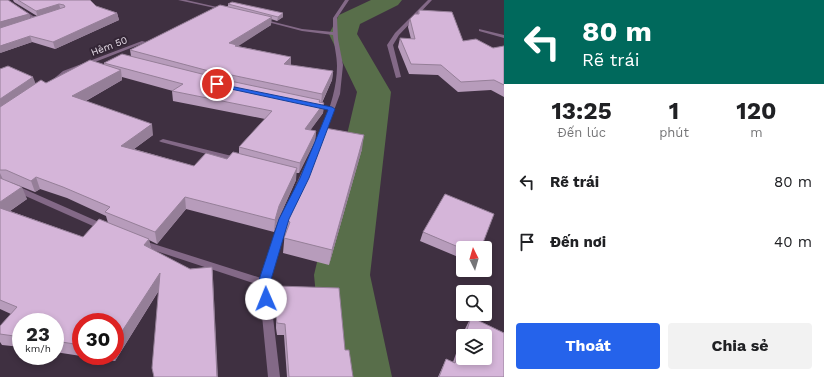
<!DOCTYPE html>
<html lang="vi">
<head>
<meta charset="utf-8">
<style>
	body { margin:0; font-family:"Work Sans",sans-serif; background:#f2f2f2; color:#202124; height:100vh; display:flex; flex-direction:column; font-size:15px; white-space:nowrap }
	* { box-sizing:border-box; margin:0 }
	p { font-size:13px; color:#757577 }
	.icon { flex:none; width:22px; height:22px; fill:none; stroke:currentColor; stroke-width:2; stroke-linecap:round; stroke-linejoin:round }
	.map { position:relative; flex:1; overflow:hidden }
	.side { display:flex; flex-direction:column; background:#fff; width:320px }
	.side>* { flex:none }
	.top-card { background:#00695c; color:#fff; overflow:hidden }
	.needle { width:26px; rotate:355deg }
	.controls { position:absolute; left:456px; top:241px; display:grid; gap:8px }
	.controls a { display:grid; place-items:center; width:36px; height:36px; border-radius:4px; background:#fff; box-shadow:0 2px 6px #0003; font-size:20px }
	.speed { position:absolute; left:12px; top:313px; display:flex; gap:8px; font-size:20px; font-weight:700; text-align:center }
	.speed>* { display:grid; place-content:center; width:52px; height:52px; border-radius:50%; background:#fff; box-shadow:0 2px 6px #0003; line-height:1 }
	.speed small { font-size:10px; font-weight:400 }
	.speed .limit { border:6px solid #d22; background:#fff; color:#111 }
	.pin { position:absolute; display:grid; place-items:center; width:34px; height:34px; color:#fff; margin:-17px; border:2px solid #fff; border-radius:50%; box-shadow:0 1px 4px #0007 }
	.me { position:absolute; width:44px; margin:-22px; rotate:359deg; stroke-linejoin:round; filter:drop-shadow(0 0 3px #0008) }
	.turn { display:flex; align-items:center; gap:14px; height:84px; padding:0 12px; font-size:18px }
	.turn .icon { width:52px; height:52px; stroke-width:2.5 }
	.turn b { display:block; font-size:28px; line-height:34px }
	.eta { display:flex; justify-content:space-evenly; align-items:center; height:68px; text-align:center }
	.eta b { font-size:24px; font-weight:700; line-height:28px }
	.cta { display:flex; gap:8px; margin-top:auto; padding:8px 12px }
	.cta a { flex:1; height:46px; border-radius:4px; background:#2563eb; color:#fff; font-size:16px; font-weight:700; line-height:46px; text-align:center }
	.cta a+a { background:#f2f2f2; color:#202124 }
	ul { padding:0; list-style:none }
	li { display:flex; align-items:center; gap:12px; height:60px; padding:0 12px }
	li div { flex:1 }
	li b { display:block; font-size:15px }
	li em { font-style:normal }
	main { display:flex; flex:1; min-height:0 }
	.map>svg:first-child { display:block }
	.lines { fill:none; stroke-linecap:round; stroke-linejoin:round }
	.river { fill:#586e4a; fill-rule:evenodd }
	.service { fill:#836987; fill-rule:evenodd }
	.minor { fill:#836987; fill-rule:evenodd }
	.wall { fill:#b79cbb; fill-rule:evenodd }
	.shaded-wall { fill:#957f98 }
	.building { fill:#d5b5d9; stroke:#957f98 }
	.route { fill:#2563eb; stroke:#184099 }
	.labels { text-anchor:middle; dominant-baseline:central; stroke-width:4; stroke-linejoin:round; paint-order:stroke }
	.far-street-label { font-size:10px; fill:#e6dde8; stroke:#342636 }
</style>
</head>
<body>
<main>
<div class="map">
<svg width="504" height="377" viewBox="0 0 504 377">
	<rect width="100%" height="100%" fill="#3f3041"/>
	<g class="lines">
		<path class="river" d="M371,0H402L398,5L360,24L357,34L391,92L370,275L392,377H324L314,275L357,92L329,34L339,15Z"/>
		<path class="service" d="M3,0H8L41,21L37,22Z"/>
		<path class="minor" d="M178,0H186L226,9L224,10Z
			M345,0H349L337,18L338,39L343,65L340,94L325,135L303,187L299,190L295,187C311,151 337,106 337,66C337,56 334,45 333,35L302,31L260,20L262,19L302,29L333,32V18Z
			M428,0H432L399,35L393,45L401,77L396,78L387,45L395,33Z
			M479,29L504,35V38L479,31Z
			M142,41L146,42L67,73L56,82L51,81L63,71Z
			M163,139L240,158L241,160L237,162L161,142L159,141Z
			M15,185L108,226L109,228L108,230H102L12,190L11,188L12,186Z
			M294,195L298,198L288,219L269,283L280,377H268L259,285L138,245L136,243L138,241L141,240L261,278C265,265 283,198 294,195Z"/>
	</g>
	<path class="wall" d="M13,0H90L96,6L117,13L119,20L55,49L32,42L0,53L29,14L30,18L37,16L14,2Z
		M228,4L283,13V17L277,21L271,19V25L237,46L291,57V65L333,71L332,80L322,103H324L323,113L310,130L316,131L315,141L299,173H296V180L279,218L274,232L186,209L157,244L149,240L151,249L190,269L212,267L213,279L158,292L115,361L81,356H115V322H81V356L55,352V322H21V347L2,345L0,342V326L11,314L0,309V69L36,84L46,83L104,65V63L131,56L130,50L228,6ZM122,77L173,91H172L173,101L265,119L239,147V153L227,159L194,166L134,149L153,135L86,101L122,80ZM10,182L35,192L40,189L67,198L106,216L108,223L83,237L10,211L27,199Z
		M419,10L463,41L493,48L504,46V97L491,90L458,92L438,75L409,74L398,47L400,38L411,39L408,27L410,19L418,14Z
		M362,149L329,265L283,253L286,220Z
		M423,232L463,248V259L420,241Z
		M277,286L345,350L353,377H287L284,335H277L276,328Z
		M471,317L504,333V377H438L446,359L453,362L464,331ZM463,336H485V358H463Z"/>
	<path class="shaded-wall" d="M59,4L61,11L38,18L36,11Z
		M117,13L119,20L55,49L53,42Z
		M283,13V17L277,21L278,17Z
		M29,14L31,20L0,29V22Z
		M272,17L271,25L237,47L229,43Z
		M30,36L32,42L0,53V46Z
		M291,57V65L284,64Z
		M121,70L122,80L75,107L72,96Z
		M333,71L332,80L321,104L322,94Z
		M217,72V81L212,75Z
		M33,77L37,87L0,112V99Z
		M320,100L319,110L324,103L323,113L304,139L305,129Z
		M152,124L153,135L123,157L121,146Z
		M316,131L315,141L299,173L300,163Z
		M364,135L362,149L329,265L332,250Z
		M297,168L296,180L279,218L274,232L275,220L279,206Z
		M0,173L4,182L0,181Z
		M36,177L40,189L35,192L31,181Z
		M22,187L27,199L0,218V202Z
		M185,197L186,209L157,244L155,232Z
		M149,239L151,251L144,245Z
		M212,267L213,279L218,377H217Z
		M160,273L162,285L115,361L113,356H115V342Z"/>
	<path class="building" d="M0,0H8L29,14L0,22Z
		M18,0H90L96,6L117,13L53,42L30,36L0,46V28L65,7L64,5L59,4L36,11Z
		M232,2L283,13L278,17L228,4Z
		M220,5L272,17L229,43L237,45L235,46L291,57L284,64L333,71L322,94L217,72L212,75L216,78L320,100L319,102L324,103L305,129L316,131L300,163L239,147L272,111L172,91L183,84L104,63L122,54L206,75L210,72L209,71L130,50Z
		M419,10L452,12L463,41L476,39L493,48L504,46V85L494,80L461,82L441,65L411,64L400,38L415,39L410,19L415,14H419Z
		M90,60L121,70L72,96L152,124L121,146L194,166L206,153L227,159L233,152L297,168L279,206L275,220L185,197L155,232L105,212L110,207L63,187L36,177L31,181L6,170H0V107L41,80L46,83Z
		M8,66L33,77L0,99V69Z
		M325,128L364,135L332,250L284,238L290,222L286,220L290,205L311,165Z
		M0,178L22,187L0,202Z
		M445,194L494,214L481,248H463V249L423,232Z
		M0,208L83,237L99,219L149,239L144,245L190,269L212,267L217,377H154L152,368L160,273L115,342V322H81V345L55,341V322H21V337L0,334V326L17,307L0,300Z
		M277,286L339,288L345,350H349L353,377H289L285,324L277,323L276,316Z
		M471,317L504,333V377H439L446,359L455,363L463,341V358H485V336H465Z"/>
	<path class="route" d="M215,83L332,107L335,109L309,178L289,219L270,283L272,299L270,302L266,304L262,302L258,283L279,219L300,178L328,110L217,86H215Z"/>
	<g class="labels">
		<g class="far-street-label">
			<text transform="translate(109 46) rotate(-21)">Hẻm 50</text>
		</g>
	</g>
</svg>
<div class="controls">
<a><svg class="needle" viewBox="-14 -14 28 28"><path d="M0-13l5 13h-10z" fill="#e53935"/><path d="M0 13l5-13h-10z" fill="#757577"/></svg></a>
<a><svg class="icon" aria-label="search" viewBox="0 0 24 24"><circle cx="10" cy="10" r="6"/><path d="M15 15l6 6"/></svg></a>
<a><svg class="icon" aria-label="layers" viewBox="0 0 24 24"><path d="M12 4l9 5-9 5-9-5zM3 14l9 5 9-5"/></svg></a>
</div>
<div class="speed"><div>23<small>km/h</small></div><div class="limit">30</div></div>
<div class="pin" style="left:217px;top:84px;background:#d93025"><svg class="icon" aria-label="arrive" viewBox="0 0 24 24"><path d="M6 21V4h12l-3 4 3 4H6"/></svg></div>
<svg class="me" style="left:266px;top:299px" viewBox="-20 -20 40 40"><circle r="19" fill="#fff"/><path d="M0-13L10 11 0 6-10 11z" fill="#2563eb"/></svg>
</div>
<section class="side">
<div class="top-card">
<div class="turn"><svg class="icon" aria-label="left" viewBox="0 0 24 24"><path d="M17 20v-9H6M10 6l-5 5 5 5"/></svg><div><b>80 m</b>Rẽ trái</div></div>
</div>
<div class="eta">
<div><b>13:25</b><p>Đến lúc</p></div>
<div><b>1</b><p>phút</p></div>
<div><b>120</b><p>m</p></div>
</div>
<ul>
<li><svg class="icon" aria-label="left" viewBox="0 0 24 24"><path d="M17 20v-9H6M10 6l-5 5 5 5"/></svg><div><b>Rẽ trái</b></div><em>80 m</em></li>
<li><svg class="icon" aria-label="arrive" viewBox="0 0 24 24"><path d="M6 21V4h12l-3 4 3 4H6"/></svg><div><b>Đến nơi</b></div><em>40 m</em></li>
</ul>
<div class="cta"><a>Thoát</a><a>Chia sẻ</a></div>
</section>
</main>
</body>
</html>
